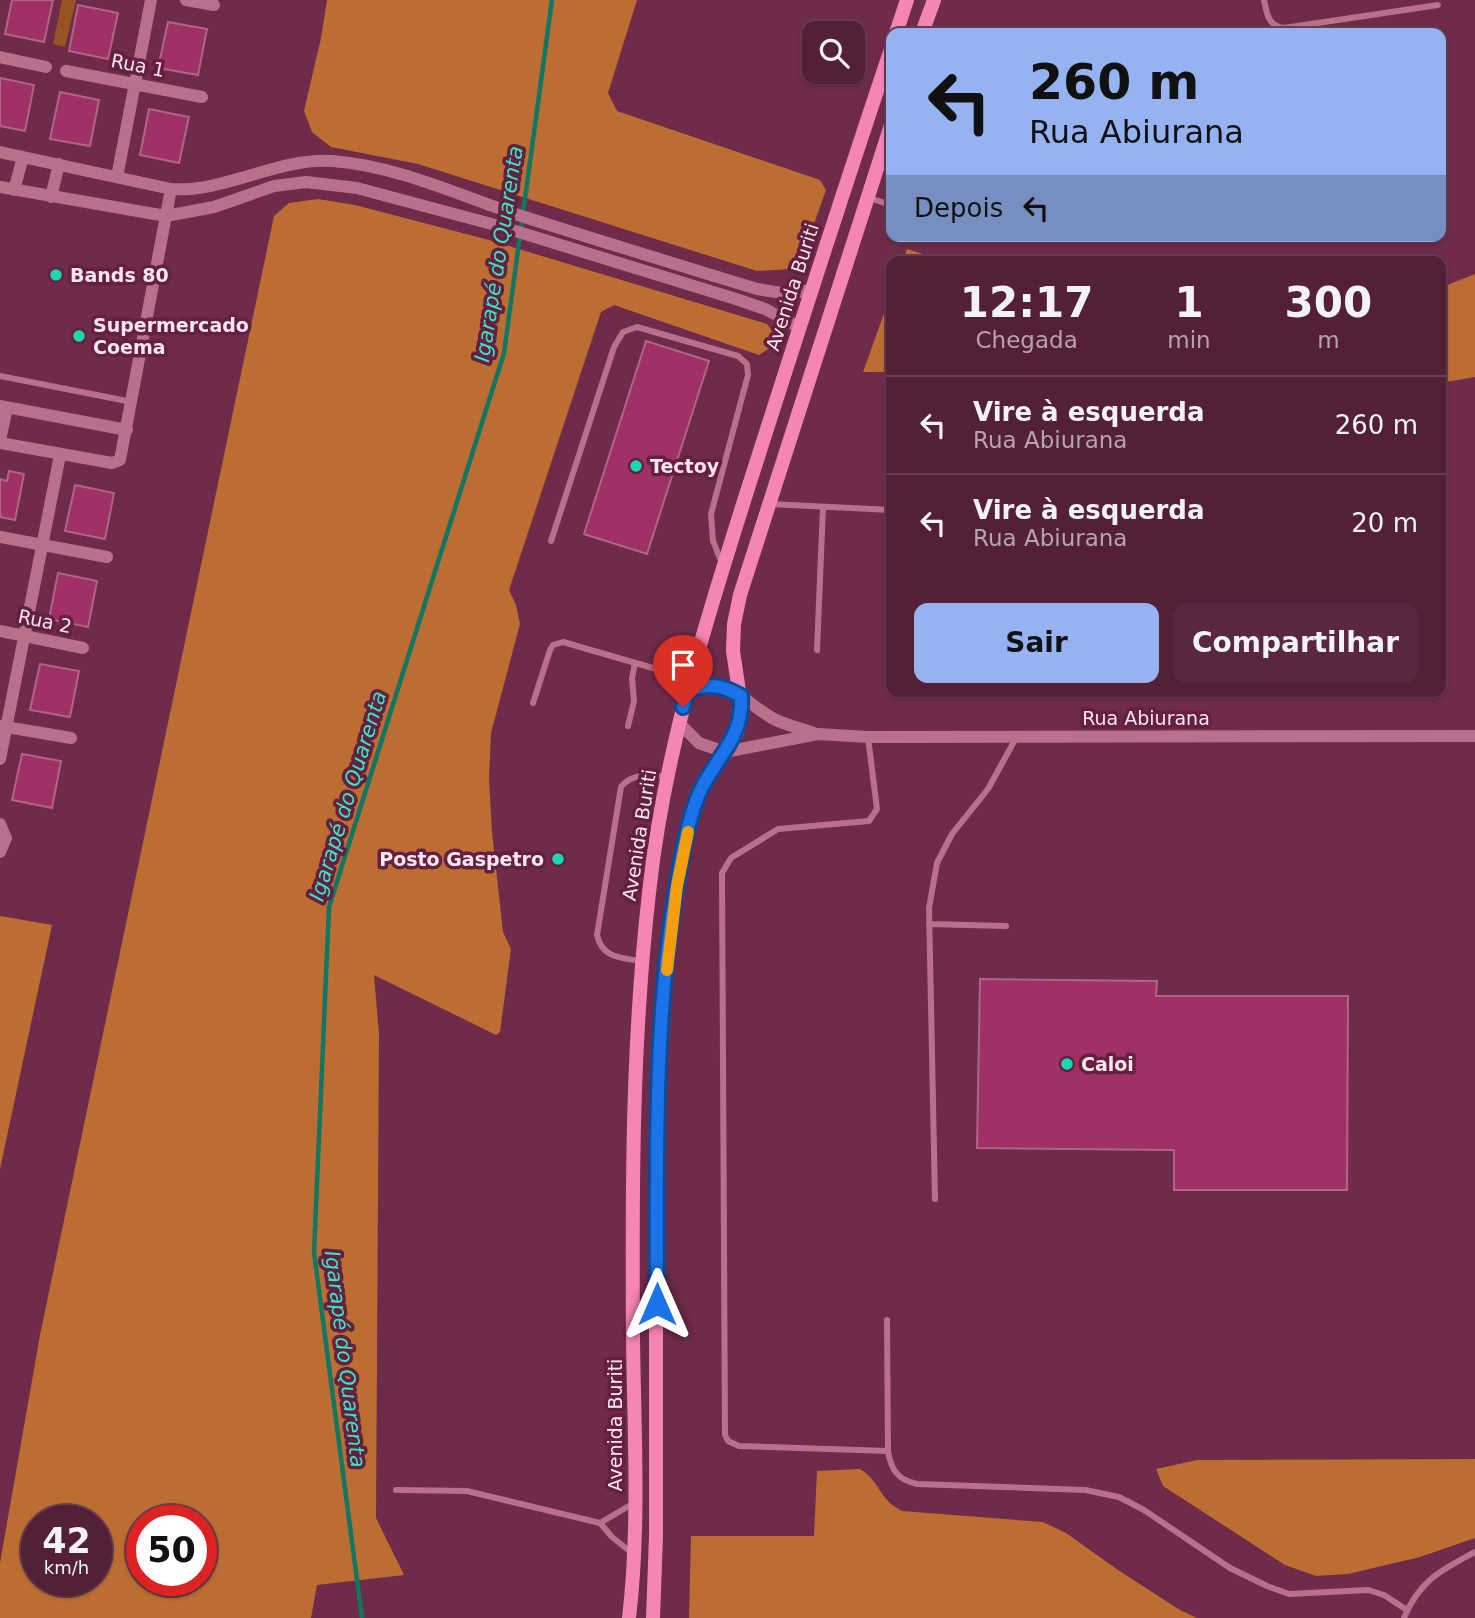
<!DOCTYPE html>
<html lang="pt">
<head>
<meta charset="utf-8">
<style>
	body { margin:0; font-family:"DejaVu Sans",sans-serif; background:#592840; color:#f1f3f6; height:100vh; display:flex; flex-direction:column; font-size:26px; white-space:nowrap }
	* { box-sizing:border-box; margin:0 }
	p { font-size:23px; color:#b5a3ae }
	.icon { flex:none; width:38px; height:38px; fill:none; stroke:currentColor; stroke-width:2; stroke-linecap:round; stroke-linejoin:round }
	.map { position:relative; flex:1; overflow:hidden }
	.side { position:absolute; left:886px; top:256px; width:560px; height:441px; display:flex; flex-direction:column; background:#532038; border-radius:14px; box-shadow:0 2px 5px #0004,0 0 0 2px #693e53 }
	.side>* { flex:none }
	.guide { position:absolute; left:886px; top:28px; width:560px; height:214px; border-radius:14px; box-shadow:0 2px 5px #0004,0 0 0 2px #693e53; background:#95b2f1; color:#111; overflow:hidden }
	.fabs { position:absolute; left:802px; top:21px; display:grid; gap:14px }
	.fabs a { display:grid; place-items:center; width:63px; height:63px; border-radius:14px; background:#532038; box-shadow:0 2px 5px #0004,0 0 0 2px #693e53; font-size:35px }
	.speed { position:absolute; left:21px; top:1505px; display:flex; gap:14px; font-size:35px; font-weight:700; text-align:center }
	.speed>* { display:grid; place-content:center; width:91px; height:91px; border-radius:50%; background:#532038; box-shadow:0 2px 5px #0004,0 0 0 2px #693e53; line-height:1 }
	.speed small { font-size:18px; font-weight:400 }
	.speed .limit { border:10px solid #d22; background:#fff; color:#111 }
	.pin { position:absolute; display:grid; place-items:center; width:60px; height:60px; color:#fff; margin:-72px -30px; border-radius:50% 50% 50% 0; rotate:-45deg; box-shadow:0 0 7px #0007 }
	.pin .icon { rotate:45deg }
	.me { position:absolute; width:77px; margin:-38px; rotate:0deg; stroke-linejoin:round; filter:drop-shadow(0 0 5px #0008) }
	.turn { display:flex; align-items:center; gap:24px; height:147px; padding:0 28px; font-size:32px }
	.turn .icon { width:91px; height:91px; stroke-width:2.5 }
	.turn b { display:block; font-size:49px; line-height:60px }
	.then { display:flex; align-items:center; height:66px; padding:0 28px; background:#0003; gap:14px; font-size:26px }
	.eta { display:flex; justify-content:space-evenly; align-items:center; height:119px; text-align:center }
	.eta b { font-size:42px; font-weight:600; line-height:49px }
	.action { display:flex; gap:14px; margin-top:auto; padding:14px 28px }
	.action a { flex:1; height:80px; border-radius:14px; background:#95b2f1; color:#111; font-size:28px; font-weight:600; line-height:80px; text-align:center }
	.action a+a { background:#592840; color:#f1f3f6 }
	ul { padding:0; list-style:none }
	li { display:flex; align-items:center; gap:21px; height:98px; padding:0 28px; border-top:2px solid #693e53 }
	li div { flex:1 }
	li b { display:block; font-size:26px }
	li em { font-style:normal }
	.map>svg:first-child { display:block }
	.green { fill:#975422 }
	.forest { fill:#bc6d32; fill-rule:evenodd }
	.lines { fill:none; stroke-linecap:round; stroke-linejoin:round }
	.stream { stroke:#0f7762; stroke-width:4.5 }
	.building { fill:#a03167; stroke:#af6583; stroke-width:2 }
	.service { stroke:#b8708d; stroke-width:6 }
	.minor { stroke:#b8708d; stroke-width:12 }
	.secondary { stroke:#f585b4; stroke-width:14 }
	.route-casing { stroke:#114b97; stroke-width:18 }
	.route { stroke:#1a73e8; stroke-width:12 }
	.slow { stroke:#f59e0b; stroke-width:12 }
	.poi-dot { fill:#1cd5b1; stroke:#632040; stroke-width:2.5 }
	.labels { text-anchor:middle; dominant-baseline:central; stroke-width:7; stroke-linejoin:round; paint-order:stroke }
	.street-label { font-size:19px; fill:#ffe5ee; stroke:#632040 }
	.poi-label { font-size:19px; font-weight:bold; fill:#ffe5ee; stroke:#632040; text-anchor:start }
	.water-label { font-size:21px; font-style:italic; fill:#36e8c3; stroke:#632040 }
</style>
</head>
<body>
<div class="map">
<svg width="1475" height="1618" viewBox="0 0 1475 1618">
	<rect width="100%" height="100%" fill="#6f2b4a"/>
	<path class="green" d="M62,0H76L65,47L53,44Z"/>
	<path class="forest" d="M327,0H637L608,93L617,111L820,180L826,190L800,263L790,269L757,271L418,164L331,147L312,132L304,111L321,38Z
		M318,199L355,205L489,240L767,324L776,336L771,347L759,355L614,305L601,312L509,590L516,605L520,624L491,733L489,779L492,832L503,932L511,949L500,1032L496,1035L374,975L379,1034L376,1518L404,1575L317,1585L311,1618H0V1563L40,1335L274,216L289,203ZM37,1521H96V1580H37ZM142,1521H201V1580H142Z
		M907,249L945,261H903Z
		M1475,274V377L1440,383V288Z
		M891,294V372H863Z
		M0,916L52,925L0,1169Z
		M1475,1459V1538L1420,1557L1348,1574L1316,1576L1285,1565L1163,1486L1156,1469L1197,1460Z
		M860,1469C881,1482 879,1500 902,1511L1043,1522L1066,1533L1118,1570L1180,1610L1197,1618H689L691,1536H814L817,1471Z"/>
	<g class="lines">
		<path class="stream" d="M362,1618L314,1252L329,907L504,353L552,0"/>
	</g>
	<path class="building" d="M12,0H53L44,42L5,34Z
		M78,5L118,13L108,59L69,51Z
		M168,22L207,29L198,75L158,68Z
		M0,78L34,85L25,131L0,126Z
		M60,92L99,100L90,146L50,139Z
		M149,109L189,117L179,163L140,155Z
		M646,341L709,361L647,554L584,534Z
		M9,471L24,474L15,520L0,517V479L7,481Z
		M75,485L114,493L105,539L65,531Z
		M58,573L97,581L88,627L49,619Z
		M40,664L79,671L70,717L30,710Z
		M22,754L61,761L52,808L12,800Z
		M980,979L1157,981L1156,996H1348L1347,1190H1174V1150L977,1148Z"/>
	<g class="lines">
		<path class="service" d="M1264,0C1267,14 1268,26 1284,28L1438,5
			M869,198L891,205
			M1031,236L1044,238
			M0,376L132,402
			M770,504L891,510
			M551,541L614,347L623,332L637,327L738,356L747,364L748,375L711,514L713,541L721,561
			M817,650L823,507
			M533,703L550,650L553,645L563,642L691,679
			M628,726L634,701L632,678L635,663
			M868,737L877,809L869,821L778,829L731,858L722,873L725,1435L728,1441L739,1446L888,1451
			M929,924L1006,926
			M641,961C621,958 602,958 597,935L621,787C633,772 650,776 667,776
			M935,1199L929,908L937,863L952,834L988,789L1016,738
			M887,1320L888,1451C891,1470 898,1480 917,1484L1085,1490L1119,1497L1144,1510L1230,1568L1267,1586L1289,1594L1368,1590L1384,1595L1407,1610
			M396,1490L467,1491L600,1523L612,1537L632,1553
			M600,1523L634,1503
			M1404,1618C1419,1581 1441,1570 1475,1552"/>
		<path class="minor" d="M186,0L214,5
			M0,57L46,67
			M66,71L202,97
			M0,152L171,189C226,193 277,157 333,161C395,166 454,193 512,213C593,239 675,264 757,289L788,294L811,290
			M117,177L151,0
			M0,187L166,216L214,207L274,186L306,182L357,188L499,226L736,299L765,309L799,327
			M14,190L23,157
			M51,197L59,164
			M0,406L127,430
			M0,440L7,408
			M0,443L112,463L120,460L171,189
			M0,537L107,557
			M0,631L83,648
			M688,690C730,676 740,699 772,718C784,725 801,728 814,733
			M680,724L699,743L725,752L818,734L868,737L1475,736
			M0,726L71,738
			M0,759L60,455
			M0,824L6,838L0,852"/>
		<path class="secondary" d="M896,33L907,0
			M922,33L934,0
			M629,1618C640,1525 634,1430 633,1336C632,1187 632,1042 649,893C664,751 708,614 751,479C797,335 843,192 891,49
			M653,1618L656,1536V1140L664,992L677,886L691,817L699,793L737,733L742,711L733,651L734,624L740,595L891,125"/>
	</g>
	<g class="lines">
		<defs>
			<path id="route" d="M657,1304C657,1166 653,1021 677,884C682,855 687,824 698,796C713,759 744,740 741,696C721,685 710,683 688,690L683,707"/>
		</defs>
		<use href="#route" class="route-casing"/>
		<use href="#route" class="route"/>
		<path class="slow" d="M667,970L677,886L688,832"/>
	</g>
	<g class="poi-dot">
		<circle cx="56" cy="275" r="7"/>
		<circle cx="79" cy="336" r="7"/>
		<circle cx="636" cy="466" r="7"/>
		<circle cx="558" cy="859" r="7"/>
		<circle cx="1067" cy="1064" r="7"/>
	</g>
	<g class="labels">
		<g class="street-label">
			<text transform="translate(138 65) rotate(11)">Rua 1</text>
			<text transform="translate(792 287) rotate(-72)">Avenida Buriti</text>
			<text transform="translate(45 621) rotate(12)">Rua 2</text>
			<text x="1146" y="718">Rua Abiurana</text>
			<text transform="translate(639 835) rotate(-81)">Avenida Buriti</text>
			<text transform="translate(615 1425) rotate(-90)">Avenida Buriti</text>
		</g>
		<g class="poi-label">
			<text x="70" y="275">Bands 80</text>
			<text x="93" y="325">Supermercado<tspan x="93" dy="22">Coema</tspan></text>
			<text x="650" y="466">Tectoy</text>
			<text x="544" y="859" text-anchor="end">Posto Gaspetro</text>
			<text x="1081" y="1064">Caloi</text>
		</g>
		<g class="water-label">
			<text transform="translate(499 254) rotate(-81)">Igarapé do Quarenta</text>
			<text transform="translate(348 796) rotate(-73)">Igarapé do Quarenta</text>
			<text transform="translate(345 1359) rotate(83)">Igarapé do Quarenta</text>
		</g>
	</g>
</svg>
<div class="fabs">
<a><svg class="icon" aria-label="search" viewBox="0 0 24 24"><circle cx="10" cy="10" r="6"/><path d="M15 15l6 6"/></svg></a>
</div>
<div class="speed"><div>42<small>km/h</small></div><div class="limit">50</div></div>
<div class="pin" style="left:683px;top:707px;background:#d93025"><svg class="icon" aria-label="arrive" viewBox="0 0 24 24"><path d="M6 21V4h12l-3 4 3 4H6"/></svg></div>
<svg class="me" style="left:657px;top:1304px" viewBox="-20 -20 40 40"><path d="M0-17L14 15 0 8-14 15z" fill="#1a73e8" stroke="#fff" stroke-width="4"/></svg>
<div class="guide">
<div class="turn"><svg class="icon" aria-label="left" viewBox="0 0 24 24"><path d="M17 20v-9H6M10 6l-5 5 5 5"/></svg><div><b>260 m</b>Rua Abiurana</div></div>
<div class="then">Depois<svg class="icon" aria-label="left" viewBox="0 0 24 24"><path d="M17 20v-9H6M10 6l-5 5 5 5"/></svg></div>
</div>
<section class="side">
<div class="eta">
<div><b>12:17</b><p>Chegada</p></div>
<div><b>1</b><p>min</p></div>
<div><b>300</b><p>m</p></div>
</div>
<ul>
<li><svg class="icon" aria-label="left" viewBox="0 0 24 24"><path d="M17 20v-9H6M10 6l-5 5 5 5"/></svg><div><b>Vire à esquerda</b><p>Rua Abiurana</p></div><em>260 m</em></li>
<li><svg class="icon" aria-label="left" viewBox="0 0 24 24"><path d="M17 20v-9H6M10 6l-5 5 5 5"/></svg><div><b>Vire à esquerda</b><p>Rua Abiurana</p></div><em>20 m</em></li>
</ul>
<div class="action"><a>Sair</a><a>Compartilhar</a></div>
</section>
</div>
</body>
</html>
